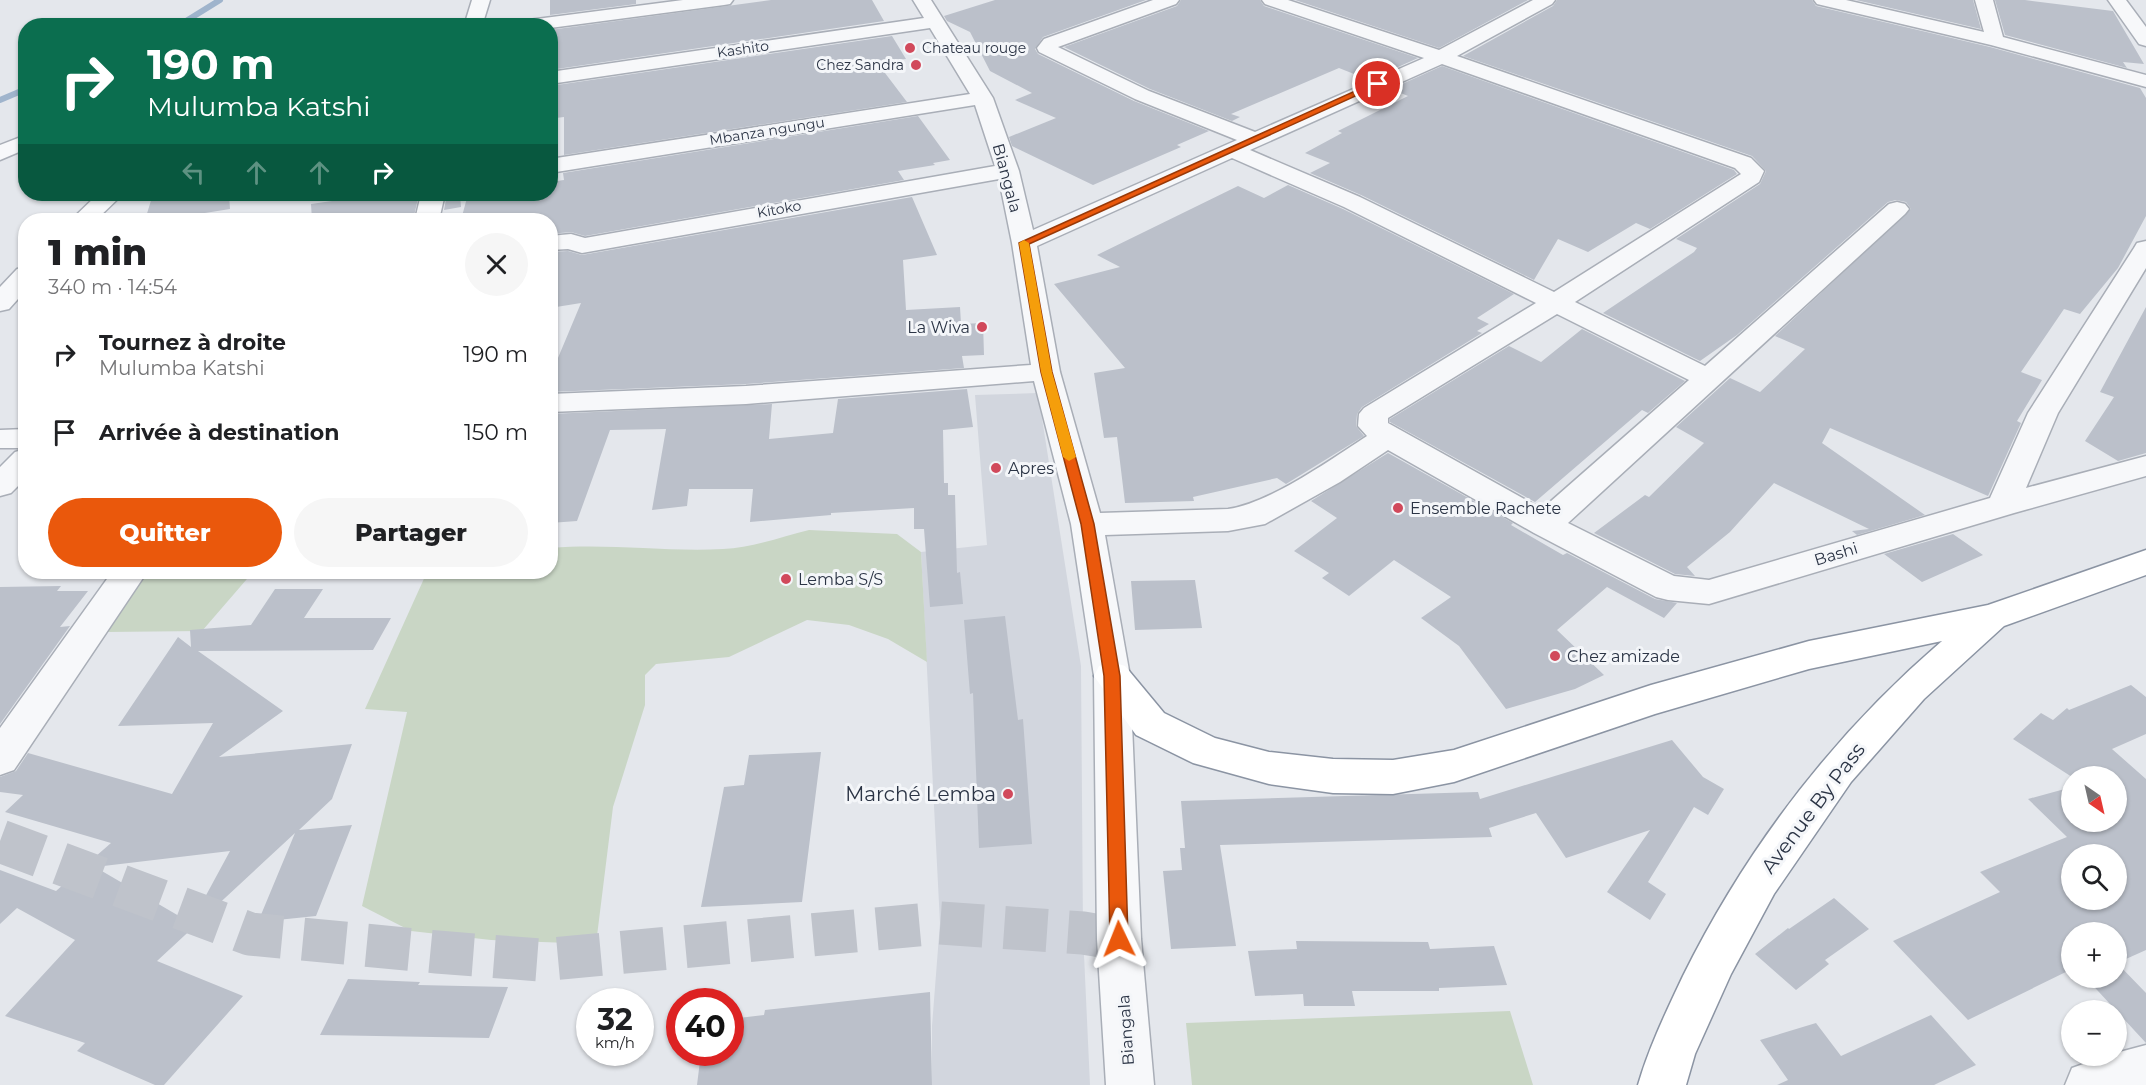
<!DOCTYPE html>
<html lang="fr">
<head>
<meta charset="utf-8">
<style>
	body { margin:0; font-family:Montserrat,sans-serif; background:#f6f6f6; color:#202124; height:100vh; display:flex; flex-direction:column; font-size:22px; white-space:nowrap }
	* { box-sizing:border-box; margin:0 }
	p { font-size:20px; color:#757577 }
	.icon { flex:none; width:33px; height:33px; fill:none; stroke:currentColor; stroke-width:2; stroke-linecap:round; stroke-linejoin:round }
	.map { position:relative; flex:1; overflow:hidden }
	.side { position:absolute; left:18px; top:213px; width:540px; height:366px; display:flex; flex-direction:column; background:#fff; border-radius:24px; box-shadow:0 2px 4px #0004 }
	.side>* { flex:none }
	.hud { position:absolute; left:18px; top:18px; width:540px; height:183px; border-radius:24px; box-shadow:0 2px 4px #0004; background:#0b6e4f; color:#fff; overflow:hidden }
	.needle { width:39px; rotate:146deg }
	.fabs { position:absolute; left:2061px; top:766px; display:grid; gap:12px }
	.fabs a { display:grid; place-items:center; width:66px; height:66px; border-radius:50%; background:#fff; box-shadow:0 2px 4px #0004; font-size:30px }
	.speed { position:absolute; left:576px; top:988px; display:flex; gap:12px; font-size:30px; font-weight:700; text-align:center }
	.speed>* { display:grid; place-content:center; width:78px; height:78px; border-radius:50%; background:#fff; box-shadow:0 2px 4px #0004; line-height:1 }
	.speed small { font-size:15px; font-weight:400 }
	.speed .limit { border:9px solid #d22; background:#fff; color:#111 }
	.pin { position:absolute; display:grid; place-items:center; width:51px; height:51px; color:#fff; margin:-26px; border:3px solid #fff; border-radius:50%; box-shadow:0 2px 6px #0007 }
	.me { position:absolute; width:66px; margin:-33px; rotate:358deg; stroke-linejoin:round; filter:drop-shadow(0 0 4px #0008) }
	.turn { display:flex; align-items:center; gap:21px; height:126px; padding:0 30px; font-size:27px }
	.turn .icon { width:78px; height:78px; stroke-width:2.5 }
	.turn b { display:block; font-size:42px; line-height:51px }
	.lanes { display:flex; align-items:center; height:57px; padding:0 30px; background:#0003; justify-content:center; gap:30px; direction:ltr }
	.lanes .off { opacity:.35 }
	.round { display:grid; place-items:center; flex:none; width:63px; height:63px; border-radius:32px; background:#f6f6f6 }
	.headline { display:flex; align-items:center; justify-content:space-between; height:102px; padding:0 30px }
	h1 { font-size:36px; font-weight:800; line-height:45px }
	.action { display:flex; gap:12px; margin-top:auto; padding:12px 30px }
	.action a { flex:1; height:69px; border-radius:36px; background:#ea580c; color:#fff; font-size:24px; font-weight:800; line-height:69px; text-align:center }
	.action a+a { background:#f6f6f6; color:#202124 }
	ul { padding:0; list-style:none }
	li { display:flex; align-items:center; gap:18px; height:78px; padding:0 30px }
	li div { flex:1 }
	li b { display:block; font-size:22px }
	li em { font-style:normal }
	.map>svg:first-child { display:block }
	.built { fill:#d2d6de }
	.green { fill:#c9d6c5 }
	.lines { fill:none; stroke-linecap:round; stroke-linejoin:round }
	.stream { stroke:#9fb4cc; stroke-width:6 }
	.building { fill:#bbc0ca; fill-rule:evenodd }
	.minor-tunnel { stroke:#bfc3cb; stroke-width:43; stroke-dasharray:43 21; stroke-linecap:butt }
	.minor-casing { stroke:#a9aeb7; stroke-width:3 }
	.highway-casing { stroke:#8b94a3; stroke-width:3 }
	.minor { fill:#f7f8fa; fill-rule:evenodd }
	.highway { fill:#fff; fill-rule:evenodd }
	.route { fill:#ea580c; stroke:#983908; stroke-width:1.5 }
	.slow { fill:#f59e0b }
	.poi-dot { fill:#d1495b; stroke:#f4f6f9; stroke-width:2 }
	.labels { text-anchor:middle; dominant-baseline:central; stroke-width:6; stroke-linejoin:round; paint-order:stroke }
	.far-poi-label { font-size:14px; fill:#2b3445; stroke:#f4f6f9; text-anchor:start }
	.far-street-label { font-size:14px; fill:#2b3445; stroke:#f4f6f9 }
	.street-label { font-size:16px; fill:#2b3445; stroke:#f4f6f9 }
	.poi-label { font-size:16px; fill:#2b3445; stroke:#f4f6f9; text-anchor:start }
	.near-poi-label { font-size:20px; fill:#2b3445; stroke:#f4f6f9; text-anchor:end }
	.near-street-label { font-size:20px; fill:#2b3445; stroke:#f4f6f9 }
</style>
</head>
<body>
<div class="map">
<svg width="2146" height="1085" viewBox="0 0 2146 1085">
	<rect width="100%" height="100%" fill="#e4e7ec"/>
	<path class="built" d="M1038,393L1081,666L1083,933L1090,1085H932V1026L940,923L921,552L987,545L975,395Z"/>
	<path class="green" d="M809,530L897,534L921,552L927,662L888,639L849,625L807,620L729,657L656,664L645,675V705L613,807L596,944L491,940L411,931L362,906L407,712L365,709L427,572H550L551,548C608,543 665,552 723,549C751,548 781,537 809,530Z
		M140,572H253L202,631L106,632Z
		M1510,1011L1533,1085H1192L1186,1023Z"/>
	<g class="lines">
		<path class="stream" d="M178,26L220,0
			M0,100L26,89"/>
	</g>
	<path class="building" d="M550,0H636V4L550,15Z
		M771,0H872L884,21L550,70V30Z
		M995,0H1146L1043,37L1035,49L1038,54L1134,101L1209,131L1177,145L1181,147L1093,185L1012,146L1009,137L1056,118L1015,100L1032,93L990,71L970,32L947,21L944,16Z
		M1181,0H1260L1264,6L1418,58L1369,80L1339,68L1231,114L1240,117L1232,121L1150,89L1064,47L1177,6Z
		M1295,0H1528L1439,48Z
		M1557,0H1812L1816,6L1990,47L2140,88L2146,98V216L2118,268L2080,314L2064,309L2021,372L2042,380L2017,421L2021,423L1988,496L1830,428L1822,443L1925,515L1857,535L1852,531L1869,529L1774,483L1730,532L1687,567L1695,576L1675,574L1594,533L1645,495L1649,497L1704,443L1676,427L1730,378L1760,392L1805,349L1775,336L1911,209L1906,202L1896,200L1888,202L1737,335L1700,361L1603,313L1694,252L1697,248L1676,239L1760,184L1766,171L1752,156L1463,56L1553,6Z
		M1856,0H1973L1981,29Z
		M1995,0H2025L2113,11L2144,64L2123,62L2127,68L2005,35Z
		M892,36L906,59L895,60L901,71L885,73L907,102L564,155V117L556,118V109H550V86Z
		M1442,66L1734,170L1737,174L1650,229L1636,223L1588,252L1558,239L1534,280L1361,195L1310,173L1330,163L1305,153L1342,133L1338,131L1408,96L1391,89Z
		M918,116L950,160L933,163L935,165L898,171L904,180L585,236L571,232L550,234V220H461L468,194H550V182L564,180L563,173Z
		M1288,185L1343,209L1514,294L1477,318L1489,324L1477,331L1482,333L1362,407L1357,414L1356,426L1364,436L1286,484L1277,478L1193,497L1194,501L1125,503L1117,437L1104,438L1094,373L1125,368L1054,284L1120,267L1097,255L1238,186L1264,198Z
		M153,194H229L230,209L161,220H145Z
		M381,194H419L414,216L393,220H312L311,204Z
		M447,194H460L461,207L444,210Z
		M912,197L937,255L903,260L906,310L960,307L961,324L983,323L984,355L962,356L964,368L746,384L550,392V377L581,303L550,308V252L568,251L582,255Z
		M2146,307V453L2118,461L2085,441L2114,397L2100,392Z
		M1582,329L1685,381L1648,413L1642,410L1535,502L1390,422V419L1509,346L1541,362Z
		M967,389L973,427L943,430L944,483H948V495H955L957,573L960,572L963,604L930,607L924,529H914V508L831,513V515L750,522L753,489H689L687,506L652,510L666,429L610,430L577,521L550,523V414L772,404L769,439L833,433L838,399Z
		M1388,453L1513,523L1511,525L1563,555L1567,553L1655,599L1677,603L1664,618L1607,587L1557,630L1604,675L1575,689L1506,709L1459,646L1421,618L1451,597L1394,560L1349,596L1322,578L1329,573L1294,551L1337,518L1311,501Z
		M1953,534L1983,555L1922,582L1884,554Z
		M1195,580L1202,628L1135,630L1131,581Z
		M61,586L57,591H88L60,627L70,626L0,724V587Z
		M275,589H323L304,618H391L373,650L198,651L283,711L219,757L352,744L332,799L299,830L352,825L316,916L258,922L295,833L157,961L243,996L164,1085H155L77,1051L85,1043L5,1016L75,940L17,908L0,924V870L56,891L111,843L5,812L23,795L0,792V777L16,771L28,753L172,794L213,723L118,726L178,637L191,647L190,630L251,625ZM230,851L191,923L95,867Z
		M1005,616L1018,720L1023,719L1032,844L979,848L973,693L970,694L964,620Z
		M2131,685L2146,697V734L2112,749L2146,779V950L2117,963L2146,993V1043L2086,978H2116V933H2072V969L1968,1020L1893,941L2000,892L1980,872L2067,837L2028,799L2072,787V822H2116V777H2072L2013,739L2041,713L2053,720L2067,708L2069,710ZM2072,855H2116V900H2072Z
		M1672,740L1703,777L1724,789L1708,815L1694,807L1648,882L1666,894L1650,920L1607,892L1650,830L1566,858L1536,813L1489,828L1492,837L1220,845L1236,946L1171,949L1163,871L1182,870L1180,848H1185L1181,801L1478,792L1480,799Z
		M821,752L802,902L701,907L724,787L744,785L749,755Z
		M1834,898L1869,929L1825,960L1829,964L1796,990L1755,954L1788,928L1789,929Z
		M1296,941L1428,942L1430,949L1494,946L1507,985L1439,988V991H1352L1355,1006H1304L1303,994L1255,996L1248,951L1297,949Z
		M348,979L420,982L418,985L508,987L489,1038L320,1035Z
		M930,992L932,1085H697L701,1053H730V1019L764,1015L765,1010Z
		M1931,1015L1976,1065L1934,1085H1777L1788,1080L1760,1040L1816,1023L1841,1056Z"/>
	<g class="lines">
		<path class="minor-tunnel" d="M0,841L250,934L437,952L540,960L940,923L1083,933L1119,939"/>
		<defs>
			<path id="minor" d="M472,0H490L482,26H464Z
				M683,0H733L730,4L724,5L550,28V26H512L521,21Z
				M913,0H931L993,98L1019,171L1033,230L1237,140L1135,99L1039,52L1037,48L1044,39L1153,0H1179L1176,4L1058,47L1149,91L1255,132L1424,58L1265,4L1262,0H1288L1439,50L1533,0H1555L1552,4L1457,56L1751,158L1764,171L1759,182L1575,302L1705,366L1889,204L1897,202L1905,204L1909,209L1905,214L1568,523L1674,576L1709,580L1990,498L2028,413L2134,248L2137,243L2146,241V268L2058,413L2026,488L2146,456V476L2014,513L1709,604L1668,600L1656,597L1534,533L1388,450L1340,482L1265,524L1228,531L1105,535L1130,676L1141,939L1154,1085H1106L1097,939L1094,676L1071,524L1034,381L746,404L550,412V394L746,386L1031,365L1012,243L999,179L582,253L568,249L550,250V236L571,234L585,238L995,166L975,105L550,173V159L970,94L930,28L550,84V72L924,18ZM1442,64L1735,168L1741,174L1554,292L1360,197L1250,150ZM1232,158L1344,207L1536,303L1364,408L1359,414L1358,426L1367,436C1330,460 1270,503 1228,509L1100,513L1060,372L1037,246ZM1557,314L1689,380L1542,509L1388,423V418Z
				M1814,0H1846L1984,32L1975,0H1993L2003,37L2146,75V87L1991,45L1817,4Z
				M2108,0H2126L2146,27V46L2139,44Z
				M26,135V149L0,160V145Z
				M98,194H123L96,220H71Z
				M421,194H445L439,220H415Z
				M26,267V290L9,309L0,311V287L17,269Z
				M26,429V448H0V430Z
				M26,449V478L11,493L0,496V467L15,452Z
				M112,572H147L14,770L0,775V728Z
				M2146,1045V1085H2065L2072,1068L2106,1056H2116V1053Z"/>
			<path id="highway" d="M2146,550V575L2004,626L1924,699L1851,782L1774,894L1731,974L1695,1054L1686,1085H1638C1649,1047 1666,1012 1683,976C1747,847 1833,735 1942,641L1809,669L1655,714L1454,782L1393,794L1333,793L1269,784L1193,763L1136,735L1094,676L1099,666L1112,662L1125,666L1164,713L1215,738L1269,752L1333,759L1393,760L1454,750L1651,685L1809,641L1988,605Z"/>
		</defs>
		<use href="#minor" class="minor-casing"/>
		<use href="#highway" class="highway-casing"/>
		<use href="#minor" class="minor"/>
		<use href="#highway" class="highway"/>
	</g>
	<path class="route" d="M1375,82L1382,84L1029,244L1052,372L1094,524L1120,676L1128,939L1125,945L1119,948L1112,945L1110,939L1104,676L1081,524L1041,372L1019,243Z"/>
	<path class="slow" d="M1024,240L1029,243L1052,372L1076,457L1069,461L1063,457L1041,372L1019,243Z"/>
	<g class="poi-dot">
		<circle cx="910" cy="48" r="6"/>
		<circle cx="916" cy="65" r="6"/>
		<circle cx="982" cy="327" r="6"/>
		<circle cx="996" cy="468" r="6"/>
		<circle cx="1398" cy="508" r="6"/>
		<circle cx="786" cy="579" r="6"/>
		<circle cx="1555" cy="656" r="6"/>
		<circle cx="1008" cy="794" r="6"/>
	</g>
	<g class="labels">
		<g class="far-poi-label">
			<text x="922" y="48">Chateau rouge</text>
			<text x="904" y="65" text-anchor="end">Chez Sandra</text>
		</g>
		<g class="far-street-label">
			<text transform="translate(743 49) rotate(-8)">Kashito</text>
			<text transform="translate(767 131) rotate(-9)">Mbanza ngungu</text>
			<text transform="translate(779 209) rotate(-10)">Kitoko</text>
		</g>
		<g class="street-label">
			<text transform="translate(1007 178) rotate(75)">Biangala</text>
			<text transform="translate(1836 554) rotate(-17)">Bashi</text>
			<text transform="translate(1126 1030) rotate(-94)">Biangala</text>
		</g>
		<g class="poi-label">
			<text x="970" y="327" text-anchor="end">La Wiva</text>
			<text x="1008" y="468">Apres</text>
			<text x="1410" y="508">Ensemble Rachete</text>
			<text x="798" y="579">Lemba S/S</text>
			<text x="1567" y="656">Chez amizade</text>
		</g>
		<g class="near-poi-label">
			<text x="996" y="794">Marché Lemba</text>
		</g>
		<g class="near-street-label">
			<text transform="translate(1813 808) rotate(-53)">Avenue By Pass</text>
		</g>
	</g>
</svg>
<div class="fabs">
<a><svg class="needle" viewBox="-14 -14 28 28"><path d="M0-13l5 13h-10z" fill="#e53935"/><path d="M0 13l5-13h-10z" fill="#757577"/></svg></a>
<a><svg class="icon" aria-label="search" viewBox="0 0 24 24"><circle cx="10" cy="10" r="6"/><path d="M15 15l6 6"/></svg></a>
<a>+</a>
<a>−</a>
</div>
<div class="speed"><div>32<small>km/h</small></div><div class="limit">40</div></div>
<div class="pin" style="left:1378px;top:84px;background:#d93025"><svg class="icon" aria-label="arrive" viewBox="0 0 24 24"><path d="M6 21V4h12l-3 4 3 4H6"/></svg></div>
<svg class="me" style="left:1119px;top:939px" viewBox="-20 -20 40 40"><path d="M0-17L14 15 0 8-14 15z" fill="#ea580c" stroke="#fff" stroke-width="4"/></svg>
<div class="hud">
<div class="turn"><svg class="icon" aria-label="right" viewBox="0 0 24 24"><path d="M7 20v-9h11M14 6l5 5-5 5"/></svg><div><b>190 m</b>Mulumba Katshi</div></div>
<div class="lanes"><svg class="icon off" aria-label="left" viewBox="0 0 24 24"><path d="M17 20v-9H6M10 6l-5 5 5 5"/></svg><svg class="icon off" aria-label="ahead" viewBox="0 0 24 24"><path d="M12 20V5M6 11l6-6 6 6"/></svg><svg class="icon off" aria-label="ahead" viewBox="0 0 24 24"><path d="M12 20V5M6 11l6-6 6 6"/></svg><svg class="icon" aria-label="right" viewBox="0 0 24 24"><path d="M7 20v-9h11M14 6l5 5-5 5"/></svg></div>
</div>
<section class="side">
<div class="headline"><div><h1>1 min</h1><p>340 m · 14:54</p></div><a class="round"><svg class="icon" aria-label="close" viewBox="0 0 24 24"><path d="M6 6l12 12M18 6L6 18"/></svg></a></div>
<ul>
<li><svg class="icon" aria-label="right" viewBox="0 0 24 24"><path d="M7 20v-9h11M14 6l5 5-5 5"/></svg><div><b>Tournez à droite</b><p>Mulumba Katshi</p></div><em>190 m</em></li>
<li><svg class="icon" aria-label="arrive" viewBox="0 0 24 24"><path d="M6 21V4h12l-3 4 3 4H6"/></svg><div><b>Arrivée à destination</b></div><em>150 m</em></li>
</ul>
<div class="action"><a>Quitter</a><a>Partager</a></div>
</section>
</div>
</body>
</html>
